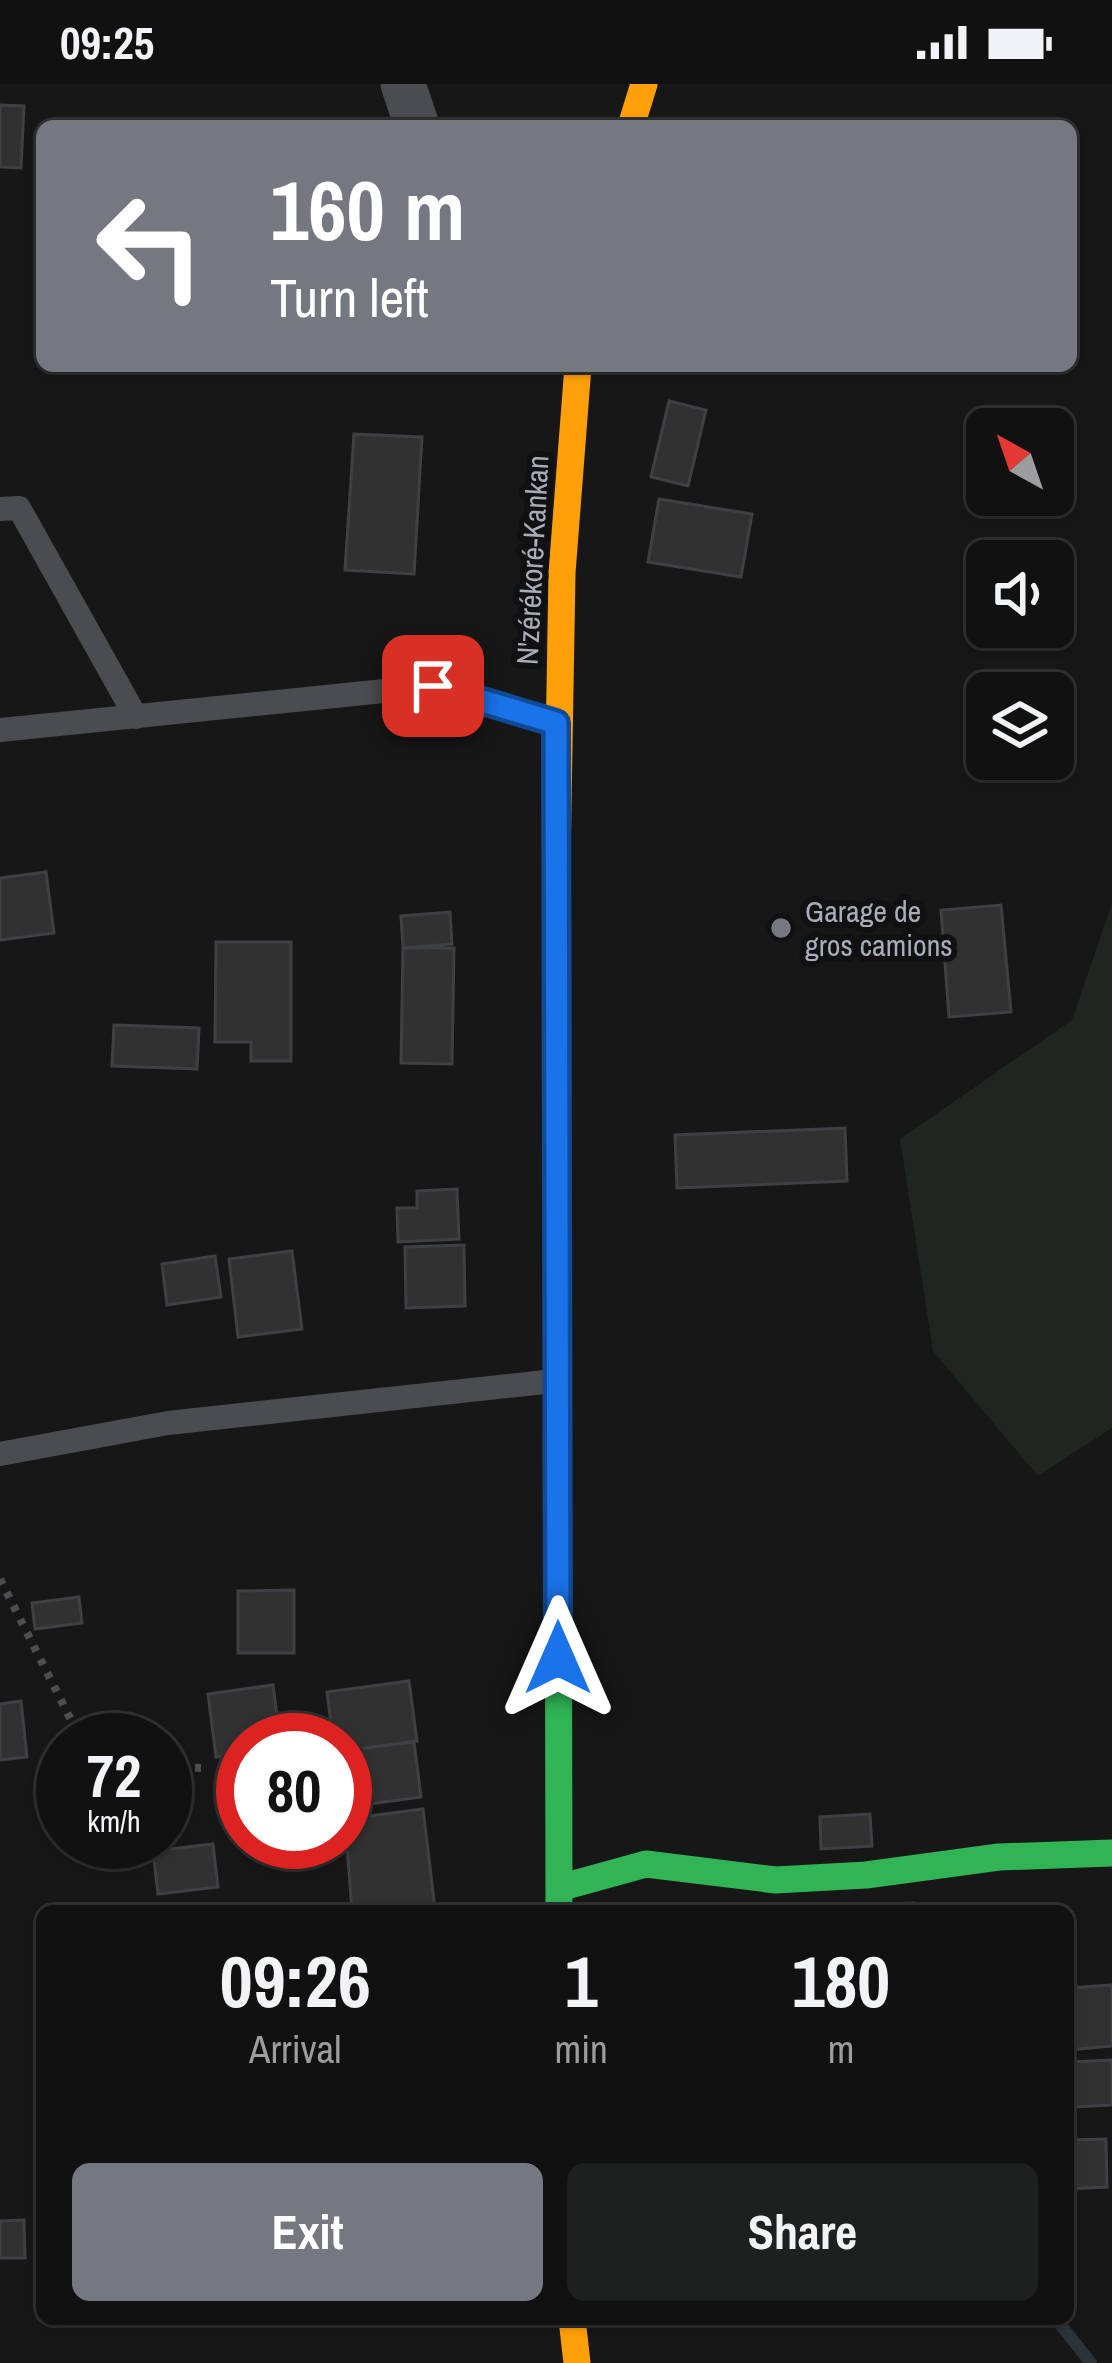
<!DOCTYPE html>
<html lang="en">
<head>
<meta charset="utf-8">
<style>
	body { margin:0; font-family:"Archivo Narrow",sans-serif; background:#1e1f1f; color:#f1f3f6; height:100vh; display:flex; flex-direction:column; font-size:45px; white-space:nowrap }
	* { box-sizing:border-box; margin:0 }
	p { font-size:39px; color:#9c9d9f }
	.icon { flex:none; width:66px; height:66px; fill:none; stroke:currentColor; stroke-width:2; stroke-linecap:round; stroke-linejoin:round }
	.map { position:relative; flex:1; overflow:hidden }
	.panel { position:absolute; left:36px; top:1821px; width:1038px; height:420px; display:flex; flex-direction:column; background:#111; border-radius:18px; box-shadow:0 3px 9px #0004,0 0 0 3px #303131 }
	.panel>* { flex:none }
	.top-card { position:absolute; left:36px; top:36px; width:1041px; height:252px; border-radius:18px; box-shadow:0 3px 9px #0004,0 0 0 3px #303131; background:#757880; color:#fff; overflow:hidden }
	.needle { width:78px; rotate:320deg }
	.controls { position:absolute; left:966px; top:324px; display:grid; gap:24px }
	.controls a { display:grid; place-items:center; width:108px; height:108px; border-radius:18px; background:#111; box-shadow:0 3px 9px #0004,0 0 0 3px #303131; font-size:60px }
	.speed { position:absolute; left:36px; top:1629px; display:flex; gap:24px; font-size:60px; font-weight:700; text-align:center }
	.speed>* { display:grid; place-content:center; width:156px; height:156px; border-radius:50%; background:#111; box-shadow:0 3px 9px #0004,0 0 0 3px #303131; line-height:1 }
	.speed small { font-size:30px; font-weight:400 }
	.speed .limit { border:18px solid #d22; background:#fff; color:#111 }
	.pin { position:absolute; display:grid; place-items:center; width:102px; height:102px; color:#fff; margin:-51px; border-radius:24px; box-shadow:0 6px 18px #0006 }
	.me { position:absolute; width:132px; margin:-66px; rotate:0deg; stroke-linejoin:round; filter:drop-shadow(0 0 9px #0008) }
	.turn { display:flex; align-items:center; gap:42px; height:252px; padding:0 36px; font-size:54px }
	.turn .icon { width:156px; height:156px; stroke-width:2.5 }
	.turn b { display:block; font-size:84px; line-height:102px }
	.eta { display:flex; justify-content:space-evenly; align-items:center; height:204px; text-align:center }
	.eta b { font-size:72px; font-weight:700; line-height:84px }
	.primary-button { display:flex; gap:24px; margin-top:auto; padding:24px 36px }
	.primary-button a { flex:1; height:138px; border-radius:18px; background:#757880; color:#fff; font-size:48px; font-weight:700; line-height:138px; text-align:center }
	.primary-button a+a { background:#1e1f1f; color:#f1f3f6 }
	.status { display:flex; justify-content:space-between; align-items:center; height:84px; padding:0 60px; background:#111; direction:ltr }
	.status svg { height:33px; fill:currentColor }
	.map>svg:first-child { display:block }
	.green { fill:#1f2520 }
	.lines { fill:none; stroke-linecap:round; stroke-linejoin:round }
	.stream { stroke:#2c343a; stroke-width:12 }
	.building { fill:#313132; stroke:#3f4043; stroke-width:3 }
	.path { stroke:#4d4e52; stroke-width:8; stroke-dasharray:6 9; stroke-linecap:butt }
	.lane { stroke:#4b4c50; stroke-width:24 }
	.street { stroke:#4b4c50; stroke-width:45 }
	.fast { stroke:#30b455; stroke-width:27 }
	.slow { stroke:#ff9f0a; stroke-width:27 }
	.route-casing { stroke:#114b97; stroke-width:30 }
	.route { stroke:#1a73e8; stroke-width:21 }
	.poi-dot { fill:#757880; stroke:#111113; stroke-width:4.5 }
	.labels { text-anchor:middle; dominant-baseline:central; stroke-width:12; stroke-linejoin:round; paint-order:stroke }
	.street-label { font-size:30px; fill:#a8adb8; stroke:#111113 }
	.poi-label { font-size:30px; fill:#a8adb8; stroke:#111113; text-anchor:start }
</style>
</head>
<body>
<div class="status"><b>09:25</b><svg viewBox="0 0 49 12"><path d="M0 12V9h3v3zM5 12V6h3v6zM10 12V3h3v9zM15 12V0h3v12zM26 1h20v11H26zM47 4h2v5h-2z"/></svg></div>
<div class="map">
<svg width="1112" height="2279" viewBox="0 0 1112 2279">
	<rect width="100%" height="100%" fill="#171717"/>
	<path class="green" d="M1112,819V1344L1038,1392L933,1267L900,1055L1072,936Z"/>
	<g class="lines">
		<path class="stream" d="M1056,2235L1091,2279"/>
	</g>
	<path class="building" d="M0,21L24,22L21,84L0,83Z
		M669,317L706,326L688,402L651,393Z
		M354,350L422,353L414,490L345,486Z
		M659,415L752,430L741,493L648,478Z
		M46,788L54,849L0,856V794Z
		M1001,821L1011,928L949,933L941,826Z
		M450,828L452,860L403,864L401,832Z
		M216,858H291V977H251V958H215Z
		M403,864H454L452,980L401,979Z
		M114,941L199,944L197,985L112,982Z
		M845,1044L847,1097L677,1104L675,1051Z
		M457,1105L459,1155L398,1158L397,1124H417V1107Z
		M464,1161L465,1222L406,1224L405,1163Z
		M292,1167L302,1245L238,1253L229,1175Z
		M215,1172L221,1213L167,1221L162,1180Z
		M294,1506V1569H238V1507Z
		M79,1513L82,1539L35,1545L32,1519Z
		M409,1597L417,1657L345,1667V1656H333L327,1608Z
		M273,1601L280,1656H243V1670L216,1673L208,1610Z
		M21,1617L27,1673L0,1676V1620Z
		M414,1658L421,1713L362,1721L355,1665Z
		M423,1725L435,1825L352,1827L345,1735Z
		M870,1730L872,1762L821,1765L820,1733Z
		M213,1760L218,1803L158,1810L153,1767Z
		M913,1819V1827H860L859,1821Z
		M1112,1901V1962L1068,1966V1904Z
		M1112,1976V2021L1073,2023L1071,1978Z
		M1106,2055L1107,2103L1068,2105V2056Z
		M24,2136L25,2174H0V2137Z"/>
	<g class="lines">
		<path class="path" d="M0,1495L81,1656
			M165,1683L204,1684"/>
		<path class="lane" d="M0,425L19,424L136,633
			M0,646L433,602L554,638
			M0,1370L168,1339L554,1297"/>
		<path class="street" d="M403,0L417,42"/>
		<path class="fast" d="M557,779L559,1827
			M559,1804L646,1780L776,1796L866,1791L999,1773L1112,1769"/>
		<path class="slow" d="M631,42L644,0
			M557,779L562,489L578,282
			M572,2235L577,2279"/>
	</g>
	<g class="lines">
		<defs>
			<path id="route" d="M433,602L556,639L558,1574"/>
		</defs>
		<use href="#route" class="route-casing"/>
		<use href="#route" class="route"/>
	</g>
	<circle class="poi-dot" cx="781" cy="844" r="12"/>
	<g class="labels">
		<g class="street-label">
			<text transform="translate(532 476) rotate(-87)">N'zérékoré-Kankan</text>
		</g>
		<g class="poi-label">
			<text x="805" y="827">Garage de<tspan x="805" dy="34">gros camions</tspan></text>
		</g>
	</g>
</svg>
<div class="controls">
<a><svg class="needle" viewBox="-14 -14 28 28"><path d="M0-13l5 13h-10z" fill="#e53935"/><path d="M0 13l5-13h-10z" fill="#9c9d9f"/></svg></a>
<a><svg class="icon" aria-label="sound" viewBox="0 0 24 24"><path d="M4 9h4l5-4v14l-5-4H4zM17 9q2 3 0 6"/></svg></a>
<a><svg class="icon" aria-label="layers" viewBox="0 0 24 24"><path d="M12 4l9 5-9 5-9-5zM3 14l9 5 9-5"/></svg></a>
</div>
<div class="speed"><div>72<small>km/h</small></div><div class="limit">80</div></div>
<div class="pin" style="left:433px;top:602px;background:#d93025"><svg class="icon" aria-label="arrive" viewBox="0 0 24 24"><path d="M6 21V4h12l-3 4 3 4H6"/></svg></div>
<svg class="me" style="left:558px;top:1574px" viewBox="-20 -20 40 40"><path d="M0-17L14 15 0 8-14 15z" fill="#1a73e8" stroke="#fff" stroke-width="4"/></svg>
<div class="top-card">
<div class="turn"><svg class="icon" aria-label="left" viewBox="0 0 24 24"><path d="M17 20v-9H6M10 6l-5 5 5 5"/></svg><div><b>160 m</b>Turn left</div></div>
</div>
<section class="panel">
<div class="eta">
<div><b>09:26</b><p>Arrival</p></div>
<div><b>1</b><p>min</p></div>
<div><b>180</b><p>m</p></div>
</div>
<div class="primary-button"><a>Exit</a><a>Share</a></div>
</section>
</div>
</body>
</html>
